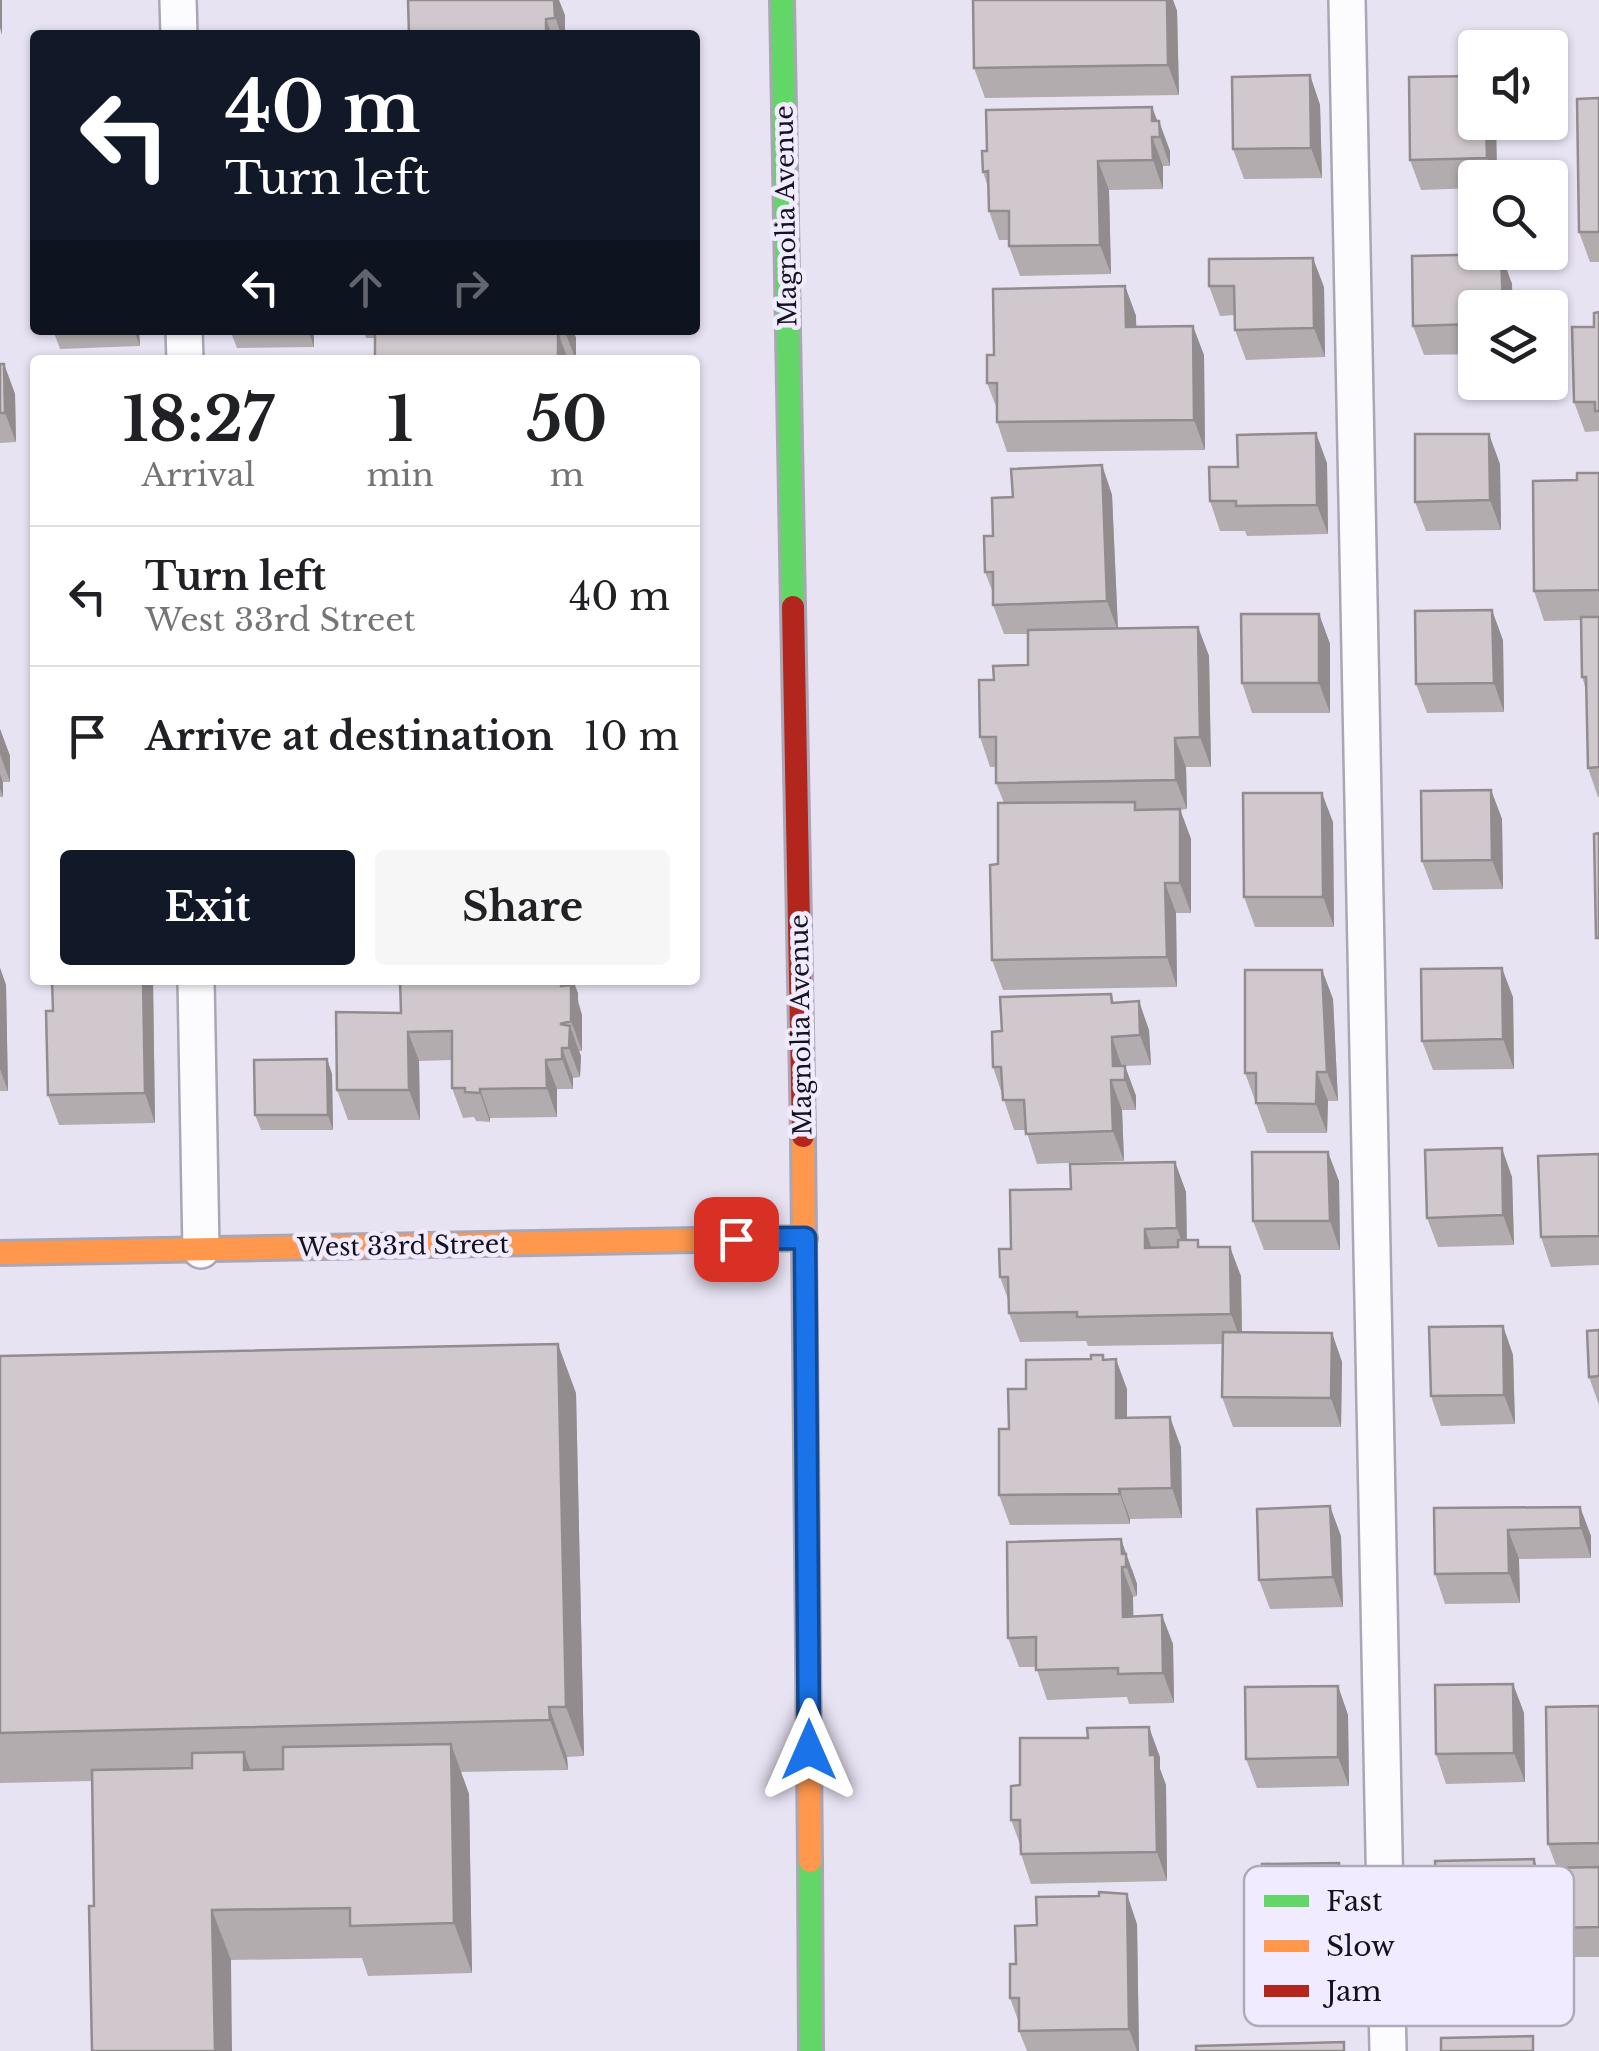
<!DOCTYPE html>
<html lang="en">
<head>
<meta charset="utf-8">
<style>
	body { margin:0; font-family:"Libre Baskerville",serif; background:#f6f6f6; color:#202124; height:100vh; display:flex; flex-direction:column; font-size:38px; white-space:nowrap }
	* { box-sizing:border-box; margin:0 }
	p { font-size:32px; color:#757577 }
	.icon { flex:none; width:55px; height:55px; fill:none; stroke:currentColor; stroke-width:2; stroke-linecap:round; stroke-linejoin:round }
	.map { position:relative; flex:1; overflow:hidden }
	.panel { position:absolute; left:30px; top:355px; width:670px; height:630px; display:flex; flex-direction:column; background:#fff; border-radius:10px; box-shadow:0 2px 8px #0004 }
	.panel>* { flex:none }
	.banner { position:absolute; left:30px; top:30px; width:670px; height:305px; border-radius:10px; box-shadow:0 2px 8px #0004; background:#111827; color:#fff; overflow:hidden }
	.controls { position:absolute; left:1458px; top:30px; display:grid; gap:20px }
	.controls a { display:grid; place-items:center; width:110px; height:110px; border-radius:10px; background:#fff; box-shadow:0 2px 8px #0004; font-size:50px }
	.pin { position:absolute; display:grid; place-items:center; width:85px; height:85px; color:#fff; margin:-42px; border-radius:20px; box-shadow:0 5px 15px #0006 }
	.me { position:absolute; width:110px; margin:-55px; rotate:0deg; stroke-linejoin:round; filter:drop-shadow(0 0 8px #0008) }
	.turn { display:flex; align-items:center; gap:35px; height:210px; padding:0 30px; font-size:45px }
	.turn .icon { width:130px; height:130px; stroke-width:2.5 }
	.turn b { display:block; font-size:70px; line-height:85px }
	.lanes { display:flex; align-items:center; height:95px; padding:0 30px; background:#0003; justify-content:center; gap:50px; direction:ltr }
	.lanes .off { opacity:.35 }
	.eta { display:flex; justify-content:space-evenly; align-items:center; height:170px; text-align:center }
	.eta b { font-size:60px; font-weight:700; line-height:70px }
	.action { display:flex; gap:20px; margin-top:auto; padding:20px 30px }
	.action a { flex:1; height:115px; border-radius:10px; background:#111827; color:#fff; font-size:40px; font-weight:700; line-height:115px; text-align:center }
	.action a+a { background:#f6f6f6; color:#202124 }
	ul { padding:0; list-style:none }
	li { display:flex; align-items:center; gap:30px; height:140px; padding:0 30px; border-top:2px solid #e0e0e0 }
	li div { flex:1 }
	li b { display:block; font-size:38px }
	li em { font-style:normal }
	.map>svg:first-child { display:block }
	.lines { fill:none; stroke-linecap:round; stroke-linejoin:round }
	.lane-casing { stroke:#aaa6b3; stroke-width:40 }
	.fast-casing { stroke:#aaa6b3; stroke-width:28 }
	.slow-casing { stroke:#aaa6b3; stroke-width:28 }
	.jam-casing { stroke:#aaa6b3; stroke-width:28 }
	.lane { stroke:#fcfbfd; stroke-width:35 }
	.fast { stroke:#63d668; stroke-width:22 }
	.slow { stroke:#ff974d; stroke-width:22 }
	.jam { stroke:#b3261e; stroke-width:22 }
	.wall { fill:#b3acaf }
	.shaded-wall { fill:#928c8f }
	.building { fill:#d0c8cc; stroke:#928c8f; stroke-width:2.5 }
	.route-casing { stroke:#114b97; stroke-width:25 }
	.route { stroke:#1a73e8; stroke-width:18 }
	.labels { text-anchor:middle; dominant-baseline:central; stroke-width:9; stroke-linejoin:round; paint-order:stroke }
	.street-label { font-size:25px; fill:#16121d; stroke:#f0ebfe }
	.key { fill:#f0ebfe; stroke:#afaaba; stroke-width:2.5 }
	.key-label { font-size:28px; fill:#16121d }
</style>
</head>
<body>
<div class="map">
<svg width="1599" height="2051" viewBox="0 0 1599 2051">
	<rect width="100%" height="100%" fill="#e8e3f3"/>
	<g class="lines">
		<defs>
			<path id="lane" d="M178,0L179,35
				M1347,0L1388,2051
				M184,330L185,360
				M196,980L201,1250"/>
			<path id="fast" d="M782,0L793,607
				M810,1861L811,2051"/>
			<path id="slow" d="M803,1136L810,1861
				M0,1253L805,1238"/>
			<path id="jam" d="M793,607L803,1136"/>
		</defs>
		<use href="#lane" class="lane-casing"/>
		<use href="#fast" class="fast-casing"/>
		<use href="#slow" class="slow-casing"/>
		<use href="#jam" class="jam-casing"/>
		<use href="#lane" class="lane"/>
		<use href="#fast" class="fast"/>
		<use href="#slow" class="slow"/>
		<use href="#jam" class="jam"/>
	</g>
	<path class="wall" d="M973,0H1173L1177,11L1179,95L985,98L974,68Z
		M565,15V35H409Z
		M1310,75L1320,105L1322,178L1244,179L1233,149Z
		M1599,98V262H1590L1579,232Z
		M1152,107L1170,151V166H1163V189L1109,190L1111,274L1020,276L1009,246V240H999L989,211L988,187L983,172L987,151Z
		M1475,122H1496L1497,178H1475V188L1421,190L1410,160Z
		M1501,254L1512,284L1475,308V354L1424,355L1413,326Z
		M1125,286L1136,316V327L1204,355L1205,450L1007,452L997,422V409L987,383L994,355Z
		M1209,286L1324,287L1325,357L1246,360L1235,330V315L1220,316Z
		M1599,312V431L1585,432L1574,402Z
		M53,330H139L140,346L60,349Z
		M230,330H314V347L237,348Z
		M363,330H573L576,338V360H375V338H366Z
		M0,364H4L15,394L16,442L0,443Z
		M1327,463L1328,534L1247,536L1245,531H1220L1210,501Z
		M1500,464L1501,530L1426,531L1415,502Z
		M1102,465L1112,495L1118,628L1198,627L1209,656L1211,767H1186L1187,809L1180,810L1191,839V913H1176L1177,987L1003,990L992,960L998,864L1004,803L996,783V767H990L980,737L994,680L1028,665V634H1004L993,605V593L985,572L993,536L1013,497Z
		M1599,473V797H1598L1588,768L1586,689L1582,677L1581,620L1544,621L1534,591L1577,480Z
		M1319,614L1330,644V713H1252L1242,683Z
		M1503,640L1504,712L1427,713L1416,684Z
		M0,729L10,756V782H3V797H0Z
		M1491,790L1502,819L1503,889L1433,890L1422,861Z
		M1333,822L1334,927H1255L1244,897Z
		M0,968L6,985L8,1091H0Z
		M1322,970L1333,999L1338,1101H1328L1327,1133H1267L1245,1073Z
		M52,980H153L155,1123L59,1125L48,1095L53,1011Z
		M400,980H573L582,1015V1051H579L581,1056L580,1077L573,1078V1089H557V1117L490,1118V1122L476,1121L474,1117L463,1118L452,1088V1060L419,1061L420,1120H348L337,1090L401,1013Z
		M1111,994L1114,1003L1149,1030L1151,1065L1125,1066L1136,1096V1110H1122L1124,1161L1037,1164L1026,1130H1014L993,1067L1002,1031Z
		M1513,997L1514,1069L1433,1070L1422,1041Z
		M327,1059L332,1074L333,1130H261L255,1115Z
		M1599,1154V1265L1551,1267L1541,1237Z
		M1175,1162L1186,1192L1187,1240L1201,1247L1241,1276L1242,1332L1332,1333L1342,1362L1341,1427H1233L1222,1397L1223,1344L1088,1346L1086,1341L1020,1342L1009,1313V1302L1000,1277L1011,1249L1071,1189Z
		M1512,1177L1514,1245L1438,1247L1427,1218Z
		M1339,1181L1340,1250H1264L1253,1221Z
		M1503,1326L1513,1355L1515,1424L1441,1426L1431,1396Z
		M1599,1330V1405L1589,1377Z
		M1103,1355L1105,1360L1127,1389V1418L1181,1447L1182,1518L1130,1519V1524L1010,1525L999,1495L1009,1429L1026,1389L1091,1359Z
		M0,1356L576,1393L584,1756L567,1757L568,1770L461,1772L469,1794L472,1973L368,1976L362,1958L231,1960L94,1906L92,1781L0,1783Z
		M1580,1507L1591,1536V1558L1519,1559L1520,1603L1445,1604L1435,1574L1434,1508Z
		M1341,1536L1343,1607L1270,1609L1259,1580Z
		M1007,1542L1132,1569L1137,1584V1596L1133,1597V1616L1173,1644L1174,1703L1129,1704L1127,1697L1047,1700L1036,1667H1019L1008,1638Z
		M1513,1684L1524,1713L1525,1782L1446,1784L1436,1754Z
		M1338,1686L1348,1715L1349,1786L1257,1788L1246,1759Z
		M1599,1706V1957H1562L1552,1928L1557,1868L1548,1844Z
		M1160,1757V1769L1166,1785L1167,1881L1031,1884L1021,1854L1020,1844L1011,1820L1020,1785Z
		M1534,1859L1545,1889L1547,1961L1449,1964L1438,1935Z
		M1349,1892L1351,1964L1274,1965L1263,1935Z
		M1137,1924L1139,2051H1027L1019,2031V2023L1010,1998Z"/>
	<path class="shaded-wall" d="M0,0H2V35L0,28Z
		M550,0H559L565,15V35H561Z
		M1167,0H1173L1177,11L1179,95L1168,65Z
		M546,19L552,35H546Z
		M1310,75L1320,105L1322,178L1311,148Z
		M1152,107L1160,129L1159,121L1170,151V166L1160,137L1152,121Z
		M1486,122H1496L1497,178H1494L1487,158Z
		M1152,137L1163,166V189L1153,160Z
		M1098,161L1109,190L1111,274L1100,245Z
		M1501,254L1512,284L1513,308H1503Z
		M1313,258L1324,287L1325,357L1314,328Z
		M1125,286L1136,316L1137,357L1126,327Z
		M1193,326L1204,355L1205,450L1194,420Z
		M134,330H139L140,346Z
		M308,330H314V347Z
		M563,330H573L576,338V360L565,332Z
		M558,332L568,360H558Z
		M4,364L15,394L16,442L5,413Z
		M1316,433L1327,463L1328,534L1317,505Z
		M1489,434L1500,464L1501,530L1490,500Z
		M1102,465L1112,495L1118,631L1107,601Z
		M1492,610L1503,640L1504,712L1494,683Z
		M1319,614L1330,644V713L1319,683Z
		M1198,627L1209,656L1211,767L1200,737Z
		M0,729L10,756V782L0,754Z
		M1175,738L1186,767L1187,809L1176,780Z
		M0,774L3,782V797L0,789Z
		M1491,790L1502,819L1503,889L1492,860Z
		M1322,793L1333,822L1334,927L1323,897Z
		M1180,809L1191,839V913L1180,883Z
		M1165,883L1176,913L1177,987L1167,957Z
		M0,968L6,985L8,1091L0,1069Z
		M1502,968L1513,997L1514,1069L1503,1039Z
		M1322,970L1333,999L1338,1101L1327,1072Z
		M143,980H153L155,1123L145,1093Z
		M561,980L571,1007V990L568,980H573L578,993V1003L582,1015V1051L571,1021L561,986Z
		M1139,1001L1149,1030L1151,1065L1140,1035Z
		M570,1026L581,1056L580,1077L569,1048Z
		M408,1032L419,1061L420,1120L409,1090Z
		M1112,1037L1122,1067L1113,1066Z
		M562,1048L573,1078V1089L562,1059Z
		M327,1059L332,1074L333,1130L328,1115Z
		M546,1060L557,1089V1117L547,1088Z
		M1125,1066L1136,1096V1110L1125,1080Z
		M1317,1072L1328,1101L1327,1133L1316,1104Z
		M1111,1080L1122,1110L1124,1161L1113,1131Z
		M480,1089L490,1118V1122L480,1093Z
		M1502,1148L1512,1177L1514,1245L1503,1215Z
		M1328,1152L1339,1181L1340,1250L1330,1221Z
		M1175,1162L1186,1192L1187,1258L1177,1228Z
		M1145,1229L1155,1258L1145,1248Z
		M1230,1247L1241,1276L1242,1344L1231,1314Z
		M1503,1326L1513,1355L1515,1424L1504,1395Z
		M1332,1333L1342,1362L1341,1427L1331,1398Z
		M558,1344L576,1393L584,1756L566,1707Z
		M1116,1359L1127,1389V1448L1116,1418Z
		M1170,1417L1181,1447L1182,1518L1172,1488Z
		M1119,1489L1130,1519V1524L1120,1494Z
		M1330,1506L1341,1536L1343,1607L1333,1577Z
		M1580,1507L1591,1536V1558L1581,1528Z
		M1508,1530L1519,1559L1520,1603L1509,1573Z
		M1121,1539L1137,1584V1596L1122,1554Z
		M1122,1567L1133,1597L1134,1646L1123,1617Z
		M1162,1615L1173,1644L1174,1703L1163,1673Z
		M1513,1684L1524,1713L1525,1782L1514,1753Z
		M1338,1686L1348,1715L1349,1786L1338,1757Z
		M549,1707L567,1757L568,1770L550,1720Z
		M1149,1727L1160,1757V1769L1166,1785L1167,1881L1157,1852Z
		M451,1744L469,1794L472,1973L454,1923Z
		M244,1752L262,1802L244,1770Z
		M1534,1859L1545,1889L1547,1961L1537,1932Z
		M1339,1863L1349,1892L1351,1964L1340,1934Z
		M1127,1894L1137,1924L1139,2051H1137L1129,2029Z
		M212,1910L231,1960L232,2051H215Z"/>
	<path class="building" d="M408,0H554L555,18L546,19V35H409Z
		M973,0H1167L1168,65L974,68Z
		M1310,75L1311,148L1233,149L1232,77Z
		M1475,76V122H1486L1487,158L1410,160L1409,77Z
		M1599,98V232H1579L1577,99Z
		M1152,107V121H1159L1160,137H1152L1153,160L1098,161L1100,245L1009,246V211H989L988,171L983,172L982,151H987L986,110Z
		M1501,254L1503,308H1475V324L1413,326L1412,256Z
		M1313,258L1314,328L1235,330L1234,286H1209V259Z
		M1125,286L1126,327L1193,326L1194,420L997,422V383H987V355H994L993,289Z
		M1599,312V411H1595V402H1574L1572,327H1594V313Z
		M375,330H565V332H558V360H375Z
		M0,364H4L5,413H0Z
		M1316,433L1317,505L1236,506V501H1210L1209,467H1238L1237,435Z
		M1415,434H1489L1490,500L1415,502Z
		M1102,465L1107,601L993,605V572H985L984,536H993L992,498L1013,497L1011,469Z
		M1577,473H1599V590L1534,591L1533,481L1577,480Z
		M1492,610L1494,683L1416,684L1415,611Z
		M1241,614H1319V683H1242Z
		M1581,617H1599V767L1588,768L1586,677H1582Z
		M1198,627L1200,737L1175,738L1176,780L996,783V737H980L979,680H994L993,666L1028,665V630Z
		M1491,790L1492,860L1422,861L1421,791Z
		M1243,793H1322L1323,897H1244Z
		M1135,802V810L1180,809V883H1165L1167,957L992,960L990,865L998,864V803Z
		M1599,833V938H1596L1594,834Z
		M1502,968L1503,1039L1422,1041L1421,969Z
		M1245,970H1322L1327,1072H1317L1316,1104L1256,1103V1073H1245Z
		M52,980H143L145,1093L48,1095L46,1011H53Z
		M400,980H561V986L571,985V1021L560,1024L570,1026L569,1048H562V1059L546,1060L547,1088L480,1089V1093L465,1092V1088H452V1031L408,1032L409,1090H337L336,1012L401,1013Z
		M1111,994L1112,1003L1139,1001L1140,1035L1112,1037L1113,1066H1125V1080H1111L1113,1131L1026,1134L1024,1100H1003L1001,1067H993L992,1032L1002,1031L1000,997Z
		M327,1059L328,1115H255L254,1060Z
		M1502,1148L1503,1215L1427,1218L1425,1150Z
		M1252,1152H1328L1330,1221H1253Z
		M1599,1154V1236L1541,1237L1538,1156Z
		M1175,1162L1177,1228L1145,1229V1248L1178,1247V1240H1198V1247H1230L1231,1314L1077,1317V1312L1009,1313L1008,1277H1000L999,1249H1011L1010,1190L1071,1189L1070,1164Z
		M1503,1326L1504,1395L1431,1396L1429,1327Z
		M1599,1330V1376L1589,1377L1587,1331Z
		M1223,1332L1332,1333L1331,1398L1222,1397Z
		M558,1344L566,1707H549L550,1720L0,1733V1356Z
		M1091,1355H1103V1360L1116,1359V1418L1170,1417L1172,1488L1119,1489L1120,1494L999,1495V1429H1009L1008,1389H1026V1360L1091,1359Z
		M1330,1506L1333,1577L1259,1580L1257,1509Z
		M1580,1507L1581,1528L1508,1530L1509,1573L1435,1574L1434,1508Z
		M1121,1539L1122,1554H1126V1567H1122L1123,1617L1162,1615L1163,1673L1118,1674V1668L1036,1670V1637L1008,1638L1007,1542Z
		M1513,1684L1514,1753L1436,1754L1435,1685Z
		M1338,1686V1757L1246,1759L1245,1687Z
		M1599,1706V1843L1548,1844L1546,1707Z
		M1149,1727L1150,1755H1155L1157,1852L1021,1854L1020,1820H1011V1786L1020,1785V1738H1088L1087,1728Z
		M451,1744L454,1923L350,1926V1908L212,1910L215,2051H92L89,1906H94L92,1770L192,1768V1753L244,1752V1770L283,1769V1747Z
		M1534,1859L1537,1932L1438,1935L1435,1861Z
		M1339,1863L1340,1934L1263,1935L1262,1864Z
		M1599,1867V1927L1552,1928L1550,1868Z
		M1099,1892L1127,1894L1129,2029L1019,2031V1998H1010V1964H1016L1015,1926L1037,1925L1036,1897L1099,1896Z
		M1533,2036V2051H1441V2038Z
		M1344,2042V2051H1196V2046Z"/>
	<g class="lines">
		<defs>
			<path id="route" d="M736,1239L805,1238L809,1750"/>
		</defs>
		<use href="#route" class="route-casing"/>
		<use href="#route" class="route"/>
	</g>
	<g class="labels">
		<g class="street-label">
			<text transform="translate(786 216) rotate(-91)">Magnolia Avenue</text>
			<text transform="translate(801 1025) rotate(-91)">Magnolia Avenue</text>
			<text transform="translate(403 1246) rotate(-1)">West 33rd Street</text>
		</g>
	</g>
	<rect x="1244" y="1866" width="330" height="160" rx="15" class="key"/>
	<rect x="1264" y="1895" width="45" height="12" fill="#63d668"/>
	<rect x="1264" y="1940" width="45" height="12" fill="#ff974d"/>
	<rect x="1264" y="1985" width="45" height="12" fill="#b3261e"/>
	<g class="key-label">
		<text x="1326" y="1911">Fast</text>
		<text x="1326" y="1956">Slow</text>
		<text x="1326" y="2001">Jam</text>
	</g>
</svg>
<div class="controls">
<a><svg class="icon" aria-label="sound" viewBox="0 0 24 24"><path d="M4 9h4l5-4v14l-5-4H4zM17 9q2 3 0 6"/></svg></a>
<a><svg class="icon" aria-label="search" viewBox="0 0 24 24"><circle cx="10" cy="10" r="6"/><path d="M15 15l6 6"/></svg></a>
<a><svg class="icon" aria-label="layers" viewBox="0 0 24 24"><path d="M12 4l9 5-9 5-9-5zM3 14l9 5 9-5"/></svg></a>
</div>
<div class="pin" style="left:736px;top:1239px;background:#d93025"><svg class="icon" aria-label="arrive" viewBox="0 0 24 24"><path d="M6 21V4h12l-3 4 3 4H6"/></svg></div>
<svg class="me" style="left:809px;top:1750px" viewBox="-20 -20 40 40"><path d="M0-17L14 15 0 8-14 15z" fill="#1a73e8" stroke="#fff" stroke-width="4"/></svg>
<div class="banner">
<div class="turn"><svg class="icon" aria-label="left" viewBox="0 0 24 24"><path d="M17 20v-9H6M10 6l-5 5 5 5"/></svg><div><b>40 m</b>Turn left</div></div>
<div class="lanes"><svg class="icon" aria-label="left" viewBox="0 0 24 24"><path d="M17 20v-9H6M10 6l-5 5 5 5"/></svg><svg class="icon off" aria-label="ahead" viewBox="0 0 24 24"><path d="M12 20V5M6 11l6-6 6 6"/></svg><svg class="icon off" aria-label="right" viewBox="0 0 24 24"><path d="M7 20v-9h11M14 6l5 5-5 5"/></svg></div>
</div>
<section class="panel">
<div class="eta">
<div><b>18:27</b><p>Arrival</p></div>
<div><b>1</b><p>min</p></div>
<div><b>50</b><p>m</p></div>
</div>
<ul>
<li><svg class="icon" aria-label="left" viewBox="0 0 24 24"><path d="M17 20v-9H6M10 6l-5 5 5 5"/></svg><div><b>Turn left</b><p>West 33rd Street</p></div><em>40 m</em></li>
<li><svg class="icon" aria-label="arrive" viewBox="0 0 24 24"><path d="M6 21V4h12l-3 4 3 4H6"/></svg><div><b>Arrive at destination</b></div><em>10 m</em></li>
</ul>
<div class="action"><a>Exit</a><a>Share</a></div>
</section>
</div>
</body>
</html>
